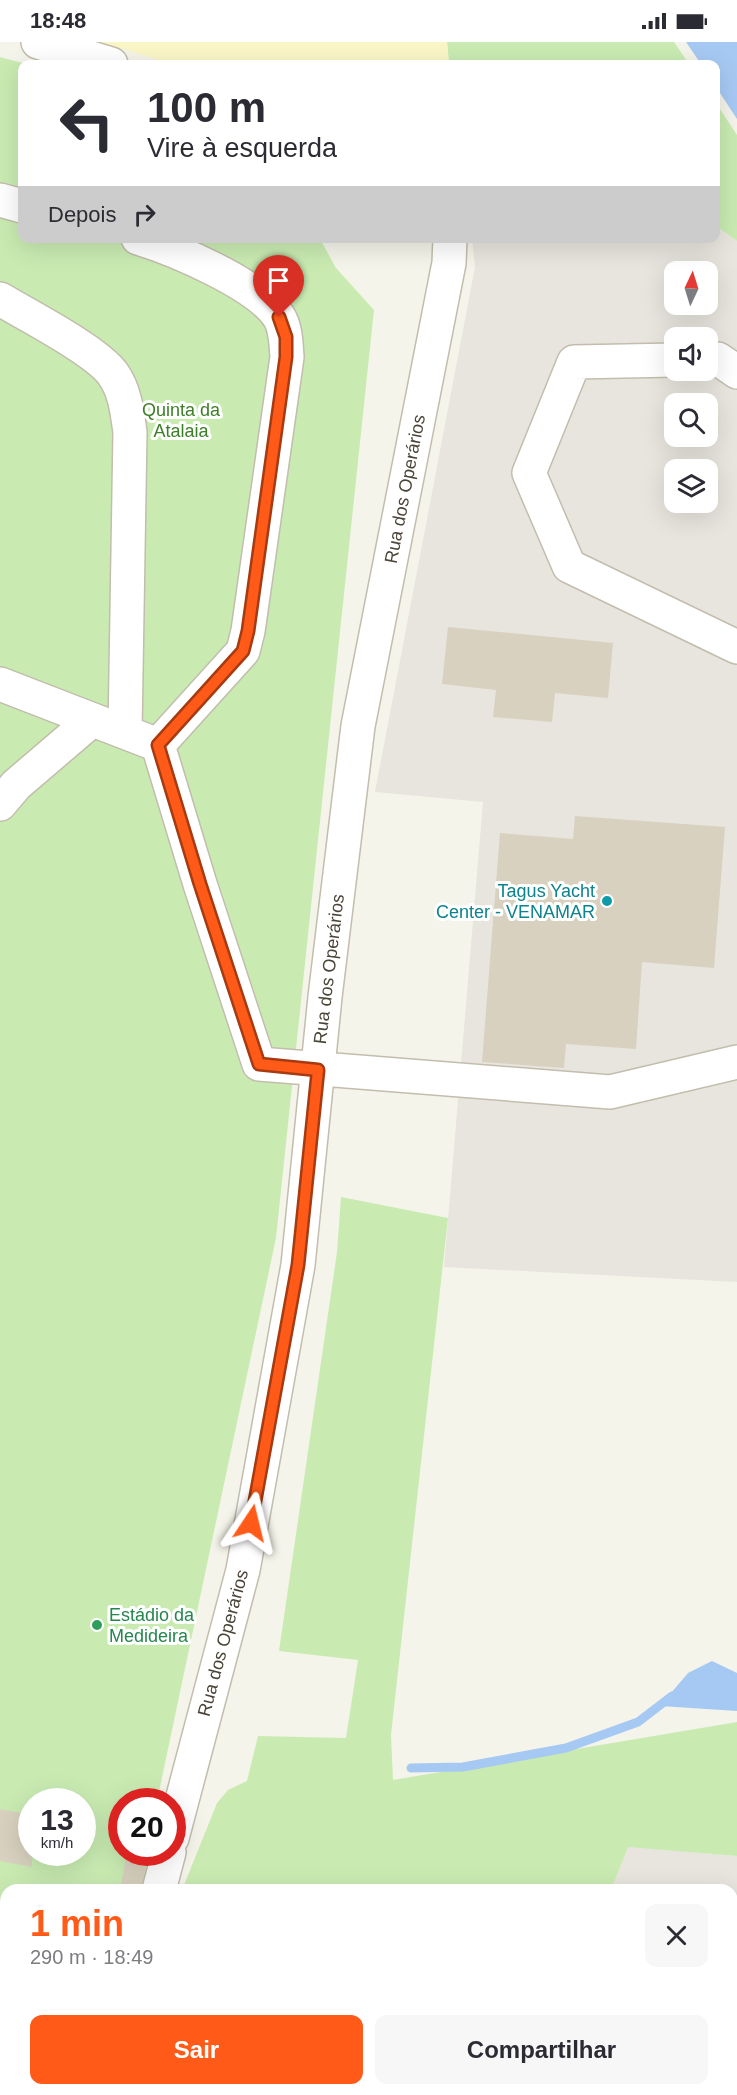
<!DOCTYPE html>
<html lang="pt">
<head>
<meta charset="utf-8">
<style>
	body { margin:0; font-family:Arial,sans-serif; background:#f7f7f7; color:#2b2b33; height:100vh; display:flex; flex-direction:column; font-size:22px; white-space:nowrap }
	* { box-sizing:border-box; margin:0 }
	p { font-size:20px; color:#7c7c81 }
	.icon { flex:none; width:33px; height:33px; fill:none; stroke:currentColor; stroke-width:2; stroke-linecap:round; stroke-linejoin:round }
	.map { position:relative; flex:1; overflow:hidden }
	.drawer { position:absolute; left:0px; top:1842px; width:738px; height:212px; display:flex; flex-direction:column; background:#fff; border-radius:18px 18px 0 0; box-shadow:0 6px 24px #0002 }
	.drawer>* { flex:none }
	.guide { position:absolute; left:18px; top:18px; width:702px; height:183px; border-radius:12px; box-shadow:0 6px 24px #0002; background:#fff; color:#2b2b33; overflow:hidden }
	.needle { width:39px; rotate:4deg }
	.fabs { position:absolute; left:664px; top:219px; display:grid; gap:12px }
	.fabs a { display:grid; place-items:center; width:54px; height:54px; border-radius:12px; background:#fff; box-shadow:0 6px 24px #0002; font-size:30px }
	.speed { position:absolute; left:18px; top:1746px; display:flex; gap:12px; font-size:30px; font-weight:700; text-align:center }
	.speed>* { display:grid; place-content:center; width:78px; height:78px; border-radius:50%; background:#fff; box-shadow:0 6px 24px #0002; line-height:1 }
	.speed small { font-size:15px; font-weight:400 }
	.speed .limit { border:9px solid #d22; background:#fff; color:#111 }
	.pin { position:absolute; display:grid; place-items:center; width:51px; height:51px; color:#fff; margin:-62px -26px; border-radius:50% 50% 50% 0; rotate:-45deg; box-shadow:0 0 6px #0007 }
	.pin .icon { rotate:45deg }
	.me { position:absolute; width:66px; margin:-33px; rotate:10deg; stroke-linejoin:round; filter:drop-shadow(0 0 4px #0008) }
	.turn { display:flex; align-items:center; gap:21px; height:126px; padding:0 30px; font-size:27px }
	.turn .icon { width:78px; height:78px; stroke-width:2.5 }
	.turn b { display:block; font-size:42px; line-height:51px }
	.then { display:flex; align-items:center; height:57px; padding:0 30px; background:#0003; gap:12px; font-size:22px }
	.round { display:grid; place-items:center; flex:none; width:63px; height:63px; border-radius:12px; background:#f7f7f7 }
	.summary { display:flex; align-items:center; justify-content:space-between; height:102px; padding:0 30px }
	h1 { font-size:36px; font-weight:800; line-height:45px; color:#ff5a18 }
	.primary-button { display:flex; gap:12px; margin-top:auto; padding:12px 30px }
	.primary-button a { flex:1; height:69px; border-radius:12px; background:#ff5a18; color:#fff; font-size:24px; font-weight:800; line-height:69px; text-align:center }
	.primary-button a+a { background:#f7f7f7; color:#2b2b33 }
	.status { display:flex; justify-content:space-between; align-items:center; height:42px; padding:0 30px; background:#fff; direction:ltr }
	.status svg { height:16px; fill:currentColor }
	.map>svg:first-child { display:block }
	.industrial { fill:#e8e5de; fill-rule:evenodd }
	.green { fill:#c9ebb2; fill-rule:evenodd }
	.sand { fill:#faf6c6 }
	.water { fill:#a6c9f3 }
	.lines { fill:none; stroke-linecap:round; stroke-linejoin:round }
	.stream { stroke:#a6c9f3; stroke-width:9 }
	.building { fill:#d8d1bf }
	.minor-casing { stroke:#c2bdac; stroke-width:36 }
	.minor { stroke:#fff; stroke-width:33 }
	.route-casing { stroke:#a63a10; stroke-width:15 }
	.route { stroke:#ff5a18; stroke-width:10 }
	.culture-dot { fill:#0f9aa8; stroke:#fff; stroke-width:2 }
	.leisure-dot { fill:#2e9e5b; stroke:#fff; stroke-width:2 }
	.labels { text-anchor:middle; dominant-baseline:central; stroke-width:6; stroke-linejoin:round; paint-order:stroke }
	.park-label { font-size:18px; fill:#3d7f28; stroke:#fff }
	.street-label { font-size:18px; fill:#4a4538; stroke:#fff }
	.culture-label { font-size:18px; fill:#0d838f; stroke:#fff; text-anchor:end }
	.leisure-label { font-size:18px; fill:#27864d; stroke:#fff; text-anchor:start }
</style>
</head>
<body>
<div class="status"><b>18:48</b><svg viewBox="0 0 49 12"><path d="M0 12V9h3v3zM5 12V6h3v6zM10 12V3h3v9zM15 12V0h3v12zM26 1h20v11H26zM47 4h2v5h-2z"/></svg></div>
<div class="map">
<svg width="737" height="2053" viewBox="0 0 737 2053">
	<rect width="100%" height="100%" fill="#f5f4ea"/>
	<path class="industrial" d="M716,184L737,199V1240L444,1225L483,760L375,750L475,225L472,197L716,196ZM675,230H708V262H675ZM675,296H708V328H675ZM675,362H708V394H675ZM675,428H708V460H675Z
		M628,1804L737,1814V2053H537L538,2048H732V1848H611Z"/>
	<path class="green" d="M447,0H674L689,22H449Z
		M0,15L26,22H22V196L320,197L336,226L374,268L276,1196L157,1759L122,1760V1810L152,1811L145,1848H6V1868L0,1867ZM32,1760H82V1810H32Z
		M716,61L737,93V199L716,184Z
		M341,1155L448,1176L391,1693L393,1738L737,1680V1814L628,1805L611,1848H182L217,1761L228,1748L247,1739L258,1694L346,1696L358,1618L279,1609L337,1210Z
		M0,1957L6,1958V2048H86V2053H0Z
		M129,2048H538L537,2053H128Z"/>
	<path class="sand" d="M100,0H447L449,22H172Z"/>
	<path class="water" d="M686,0H737V77L716,45V22H701Z
		M712,1619L737,1631V1669L660,1664L688,1631Z"/>
	<g class="lines">
		<path class="stream" d="M411,1726L463,1725L566,1706L638,1680L672,1654"/>
	</g>
	<path class="building" d="M448,585L613,601L608,656L555,651L552,680L493,675L496,648L442,642Z
		M575,774L725,785L714,926L642,920L636,1007L566,1002L564,1026L482,1020L500,791L573,797Z
		M0,1767L32,1773V1825L0,1819Z
		M127,1810H149L141,1848H120Z"/>
	<g class="lines">
		<defs>
			<path id="minor" d="M38,0L111,22
				M0,158L22,164
				M138,196C174,207 258,242 279,275C286,286 286,302 287,315L248,589L243,609L158,703
				M0,257C27,273 97,309 113,332C125,349 127,369 130,390L125,690
				M708,317H718L737,330
				M675,318L574,320L529,431L569,524L737,605
				M0,642L158,703L200,842L259,1022L610,1050L737,1020
				M0,762L16,743L92,678
				M172,1796L243,1528L298,1223L325,955L358,684L449,221L450,196
				M159,1848L169,1810
				M0,1918L6,1919
				M109,2053L110,2048"/>
		</defs>
		<use href="#minor" class="minor-casing"/>
		<use href="#minor" class="minor"/>
	</g>
	<g class="lines">
		<defs>
			<path id="route" d="M251,1481L298,1223L318,1028L259,1022L200,842L158,703L243,609L248,589L286,315V295L279,275"/>
		</defs>
		<use href="#route" class="route-casing"/>
		<use href="#route" class="route"/>
	</g>
	<circle class="culture-dot" cx="607" cy="859" r="6"/>
	<circle class="leisure-dot" cx="97" cy="1583" r="6"/>
	<g class="labels">
		<g class="park-label">
			<text x="181" y="368">Quinta da<tspan x="181" dy="21">Atalaia</tspan></text>
		</g>
		<g class="street-label">
			<text transform="translate(405 447) rotate(-79)">Rua dos Operários</text>
			<text transform="translate(329 927) rotate(-83)">Rua dos Operários</text>
			<text transform="translate(223 1601) rotate(-75)">Rua dos Operários</text>
		</g>
		<g class="culture-label">
			<text x="595" y="849">Tagus Yacht<tspan x="595" dy="21">Center - VENAMAR</tspan></text>
		</g>
		<g class="leisure-label">
			<text x="109" y="1573">Estádio da<tspan x="109" dy="21">Medideira</tspan></text>
		</g>
	</g>
</svg>
<div class="fabs">
<a><svg class="needle" viewBox="-14 -14 28 28"><path d="M0-13l5 13h-10z" fill="#e53935"/><path d="M0 13l5-13h-10z" fill="#7c7c81"/></svg></a>
<a><svg class="icon" aria-label="sound" viewBox="0 0 24 24"><path d="M4 9h4l5-4v14l-5-4H4zM17 9q2 3 0 6"/></svg></a>
<a><svg class="icon" aria-label="search" viewBox="0 0 24 24"><circle cx="10" cy="10" r="6"/><path d="M15 15l6 6"/></svg></a>
<a><svg class="icon" aria-label="layers" viewBox="0 0 24 24"><path d="M12 4l9 5-9 5-9-5zM3 14l9 5 9-5"/></svg></a>
</div>
<div class="speed"><div>13<small>km/h</small></div><div class="limit">20</div></div>
<div class="pin" style="left:279px;top:275px;background:#d93025"><svg class="icon" aria-label="arrive" viewBox="0 0 24 24"><path d="M6 21V4h12l-3 4 3 4H6"/></svg></div>
<svg class="me" style="left:251px;top:1481px" viewBox="-20 -20 40 40"><path d="M0-17L14 15 0 8-14 15z" fill="#ff5a18" stroke="#fff" stroke-width="4"/></svg>
<div class="guide">
<div class="turn"><svg class="icon" aria-label="left" viewBox="0 0 24 24"><path d="M17 20v-9H6M10 6l-5 5 5 5"/></svg><div><b>100 m</b>Vire à esquerda</div></div>
<div class="then">Depois<svg class="icon" aria-label="right" viewBox="0 0 24 24"><path d="M7 20v-9h11M14 6l5 5-5 5"/></svg></div>
</div>
<section class="drawer">
<div class="summary"><div><h1>1 min</h1><p>290 m · 18:49</p></div><a class="round"><svg class="icon" aria-label="close" viewBox="0 0 24 24"><path d="M6 6l12 12M18 6L6 18"/></svg></a></div>
<div class="primary-button"><a>Sair</a><a>Compartilhar</a></div>
</section>
</div>
</body>
</html>
